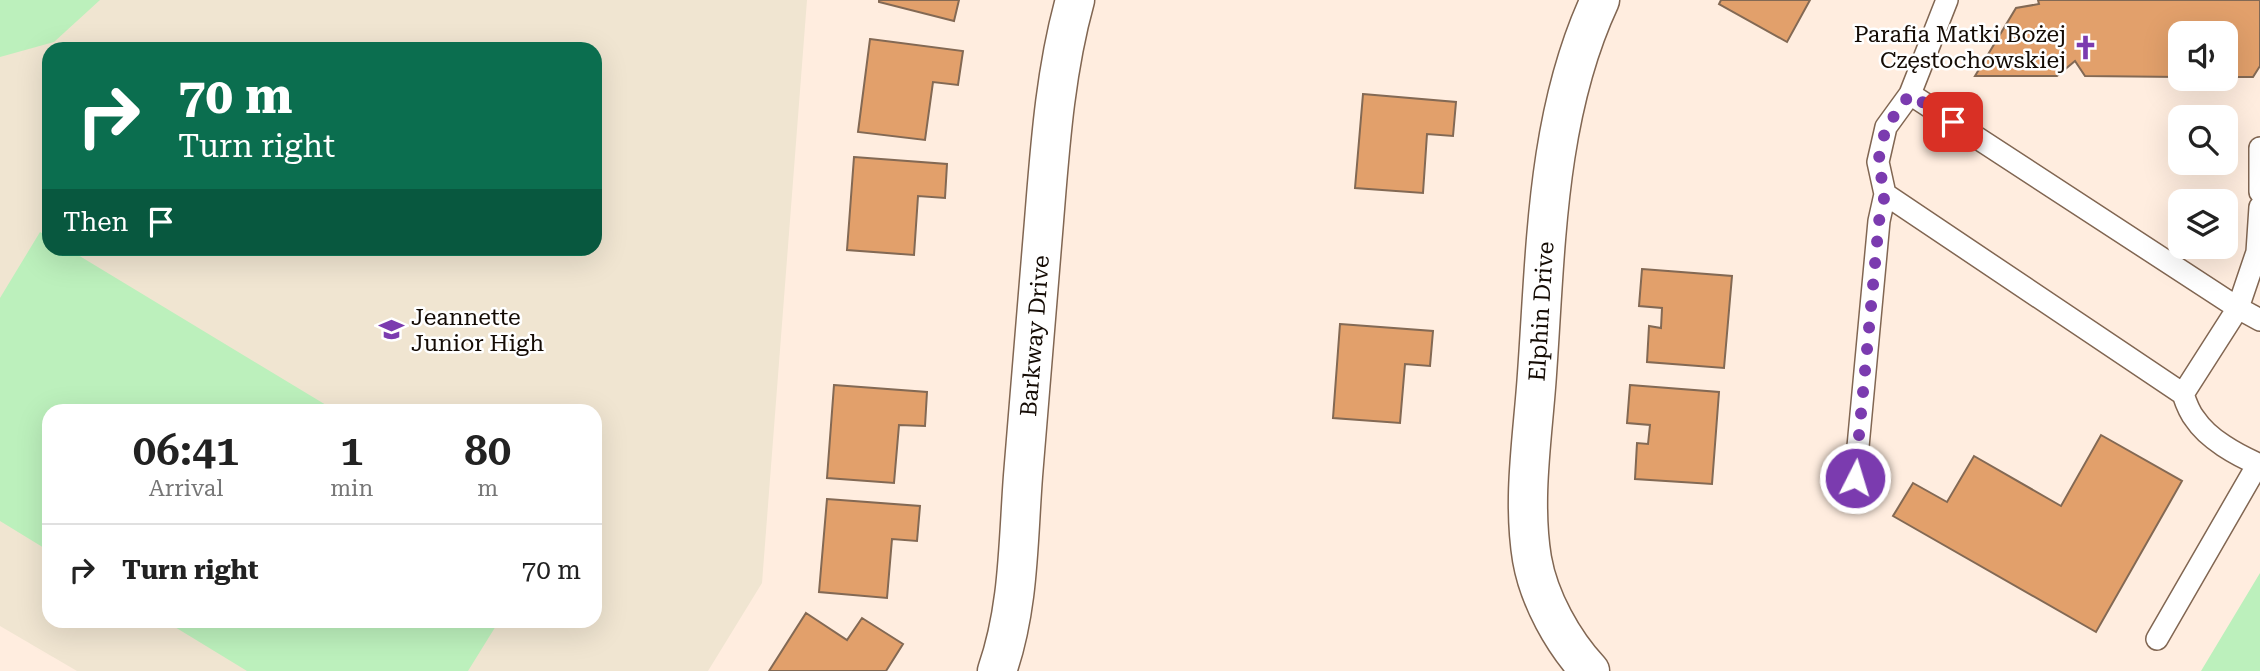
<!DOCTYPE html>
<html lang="en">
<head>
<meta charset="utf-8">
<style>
	body { margin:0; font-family:"Roboto Serif",serif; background:#f6f6f6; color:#222; height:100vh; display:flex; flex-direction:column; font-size:26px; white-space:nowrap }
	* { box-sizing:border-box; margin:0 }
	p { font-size:23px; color:#767676 }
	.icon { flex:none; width:38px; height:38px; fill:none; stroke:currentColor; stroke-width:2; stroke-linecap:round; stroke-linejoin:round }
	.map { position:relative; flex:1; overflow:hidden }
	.sheet { position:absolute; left:42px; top:404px; width:560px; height:224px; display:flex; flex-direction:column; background:#fff; border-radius:21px; box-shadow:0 7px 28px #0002 }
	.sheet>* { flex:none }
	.banner { position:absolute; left:42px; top:42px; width:560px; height:214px; border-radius:21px; box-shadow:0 7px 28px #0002; background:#0b6e4f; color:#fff; overflow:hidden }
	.controls { position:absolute; left:2168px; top:21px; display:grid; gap:14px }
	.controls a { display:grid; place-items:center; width:70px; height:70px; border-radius:14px; background:#fff; box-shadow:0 7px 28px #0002; font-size:35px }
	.pin { position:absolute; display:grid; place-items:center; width:60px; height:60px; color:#fff; margin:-30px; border-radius:14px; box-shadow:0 4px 10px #0006 }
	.me { position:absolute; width:77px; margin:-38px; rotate:5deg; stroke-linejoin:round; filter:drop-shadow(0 0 5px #0008) }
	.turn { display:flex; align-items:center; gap:24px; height:147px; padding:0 21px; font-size:32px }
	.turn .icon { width:91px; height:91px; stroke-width:2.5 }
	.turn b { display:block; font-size:49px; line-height:60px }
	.then { display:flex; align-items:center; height:66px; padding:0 21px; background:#0003; gap:14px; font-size:26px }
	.eta { display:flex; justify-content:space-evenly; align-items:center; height:119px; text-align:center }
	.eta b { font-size:42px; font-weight:600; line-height:49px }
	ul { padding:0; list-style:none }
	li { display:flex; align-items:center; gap:21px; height:91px; padding:0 21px; border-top:2px solid #e0e0e0 }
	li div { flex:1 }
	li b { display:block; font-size:26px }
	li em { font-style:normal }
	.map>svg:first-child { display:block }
	.education { fill:#f0e5d1; fill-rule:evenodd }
	.green { fill:#bcf0bc }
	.building { fill:#e2a06b; stroke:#836954; stroke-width:2 }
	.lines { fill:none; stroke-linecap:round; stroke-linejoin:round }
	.service-casing { stroke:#816652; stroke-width:24 }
	.minor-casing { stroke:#816652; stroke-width:41 }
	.service { stroke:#fff; stroke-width:21 }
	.minor { stroke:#fff; stroke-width:38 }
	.route { stroke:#7b3baf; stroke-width:12; stroke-dasharray:0 21.6 }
	.labels { text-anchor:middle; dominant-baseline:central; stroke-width:5; stroke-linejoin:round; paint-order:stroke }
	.poi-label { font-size:23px; fill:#140b04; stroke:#fff; text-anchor:end }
	.street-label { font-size:23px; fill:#140b04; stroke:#fff }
</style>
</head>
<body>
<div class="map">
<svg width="2260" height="671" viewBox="0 0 2260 671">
	<rect width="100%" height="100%" fill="#ffeddf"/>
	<path class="education" d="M0,0H807L762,583L708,671H77L0,626ZM49,49H595V248H49ZM49,411H595V621H49Z"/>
	<path class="green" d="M0,0H100L54,42L0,57Z
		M40,232L49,237V248L68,249L336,411H49V551L0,521V298Z
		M2260,573V671H2201Z
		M165,621H499L468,671H247Z"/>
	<path class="building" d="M879,0H959L954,21L879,2Z
		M1721,0H1810L1787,42L1719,4Z
		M2038,0H2260V66L2253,77H2226V33H2180V77L2085,76L2075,61L2057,76H1975L2016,8L2039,4Z
		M870,39L963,51L958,85L933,82L925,140L858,132Z
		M1363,94L1456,102L1453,136L1427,134L1423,193L1355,188Z
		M854,157L947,164L945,198L918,196L914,255L847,250Z
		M1642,269L1732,276L1724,368L1647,362L1649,326L1661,328L1662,308L1639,306Z
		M1340,324L1433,331L1430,366L1405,364L1400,423L1333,418Z
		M834,385L927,392L925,426L899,425L894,483L827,478Z
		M1630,385L1719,392L1712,484L1635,479L1637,443L1648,444L1650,425L1627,423Z
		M2101,435L2182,481L2096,632L1893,516L1913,483L1947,502L1974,456L2061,506Z
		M827,499L920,506L917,541L892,539L887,598L819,592Z
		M806,613L847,640L862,618L903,644L886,671H769Z"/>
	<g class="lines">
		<defs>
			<path id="service" d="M1910,94L2238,308L2183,394L1885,194L1878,162L1886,127Z
				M1910,94L1947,0
				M2260,148V192
				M2260,207L2257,252L2238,308L2260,320
				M1855,479L1879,221L1885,194
				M2157,639L2258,464C2237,455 2208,439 2195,419C2189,412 2186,403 2183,394"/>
			<g id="minor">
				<path id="s1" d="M997,671C1019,608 1018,543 1023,476C1030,391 1037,306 1044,221C1050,147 1055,72 1075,0"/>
				<path id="s2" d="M1590,671C1563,642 1539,599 1532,559C1522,498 1533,435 1537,374C1546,249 1546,116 1600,0"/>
			</g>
		</defs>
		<use href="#service" class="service-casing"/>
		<use href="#minor" class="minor-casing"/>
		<use href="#service" class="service"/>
		<use href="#minor" class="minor"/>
	</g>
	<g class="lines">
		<path class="route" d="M1855,478L1879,221L1885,194L1878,162L1886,127L1910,94L1953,122"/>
	</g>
	<defs>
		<symbol id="church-bare" viewBox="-9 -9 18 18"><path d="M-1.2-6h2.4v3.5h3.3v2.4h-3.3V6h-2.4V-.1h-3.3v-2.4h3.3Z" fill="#7b3baf" stroke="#fff" stroke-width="2.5" paint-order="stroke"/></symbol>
		<symbol id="school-bare" viewBox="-9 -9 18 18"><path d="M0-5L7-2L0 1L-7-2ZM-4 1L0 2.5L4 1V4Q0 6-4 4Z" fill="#7b3baf" stroke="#fff" stroke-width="2.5" paint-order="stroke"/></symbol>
	</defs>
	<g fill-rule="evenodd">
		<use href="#church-bare" x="2068" y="30" width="35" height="35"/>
		<use href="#school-bare" x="374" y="312" width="35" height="35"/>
	</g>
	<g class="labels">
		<g class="poi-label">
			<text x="2066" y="34">Parafia Matki Bożej<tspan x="2066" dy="26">Częstochowskiej</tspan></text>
			<text x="411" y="317" text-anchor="start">Jeannette<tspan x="411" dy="26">Junior High</tspan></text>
		</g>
		<g class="street-label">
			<text stroke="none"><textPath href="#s2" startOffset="376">Elphin Drive</textPath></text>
			<text stroke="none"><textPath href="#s1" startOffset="338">Barkway Drive</textPath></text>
		</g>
	</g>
</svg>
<div class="controls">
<a><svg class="icon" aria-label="sound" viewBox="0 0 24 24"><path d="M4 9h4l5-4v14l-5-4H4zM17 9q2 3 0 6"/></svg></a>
<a><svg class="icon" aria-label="search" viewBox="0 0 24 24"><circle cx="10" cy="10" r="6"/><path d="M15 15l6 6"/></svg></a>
<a><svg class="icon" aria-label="layers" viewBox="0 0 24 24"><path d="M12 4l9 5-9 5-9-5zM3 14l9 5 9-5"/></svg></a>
</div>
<div class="pin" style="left:1953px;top:122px;background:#d93025"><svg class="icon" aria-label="arrive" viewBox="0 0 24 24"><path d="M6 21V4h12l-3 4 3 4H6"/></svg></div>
<svg class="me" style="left:1855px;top:478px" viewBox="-20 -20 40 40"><circle r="17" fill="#7b3baf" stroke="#fff" stroke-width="3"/><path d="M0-11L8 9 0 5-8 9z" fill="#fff"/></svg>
<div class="banner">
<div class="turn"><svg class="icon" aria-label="right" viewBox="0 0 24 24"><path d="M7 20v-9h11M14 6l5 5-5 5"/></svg><div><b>70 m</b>Turn right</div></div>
<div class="then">Then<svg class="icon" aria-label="arrive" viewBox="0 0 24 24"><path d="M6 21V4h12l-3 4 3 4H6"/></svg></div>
</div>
<section class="sheet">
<div class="eta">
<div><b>06:41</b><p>Arrival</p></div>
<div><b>1</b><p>min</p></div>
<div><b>80</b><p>m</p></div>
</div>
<ul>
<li><svg class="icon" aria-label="right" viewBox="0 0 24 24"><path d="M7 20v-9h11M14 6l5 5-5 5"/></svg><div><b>Turn right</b></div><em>70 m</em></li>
</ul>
</section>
</div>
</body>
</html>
